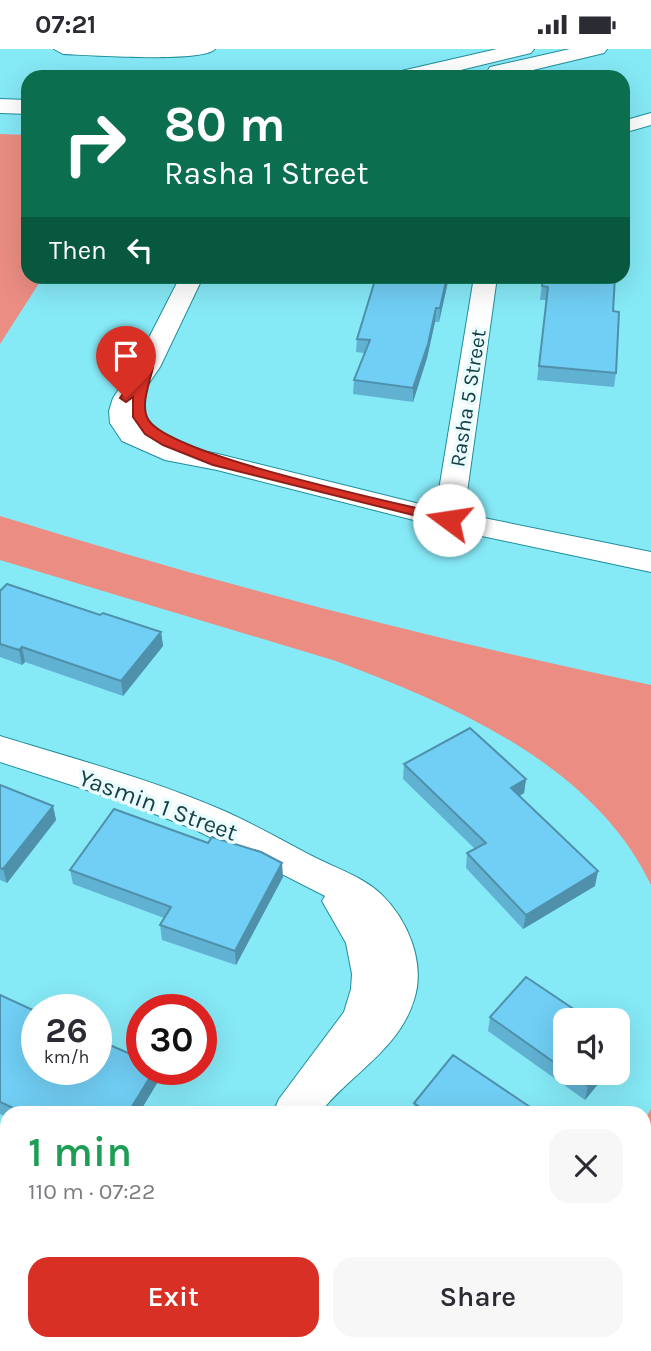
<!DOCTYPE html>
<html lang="en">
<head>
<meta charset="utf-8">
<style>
	body { margin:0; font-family:Karla,sans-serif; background:#f7f7f7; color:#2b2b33; height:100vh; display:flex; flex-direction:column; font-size:26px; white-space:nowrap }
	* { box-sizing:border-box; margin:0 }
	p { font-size:23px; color:#7c7c81 }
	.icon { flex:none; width:38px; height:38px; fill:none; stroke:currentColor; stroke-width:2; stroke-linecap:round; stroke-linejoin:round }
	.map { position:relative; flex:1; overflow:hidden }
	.drawer { position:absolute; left:0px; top:1057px; width:651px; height:245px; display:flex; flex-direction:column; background:#fff; border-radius:21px 21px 0 0; box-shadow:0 7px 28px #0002 }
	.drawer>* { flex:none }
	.hud { position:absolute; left:21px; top:21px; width:609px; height:214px; border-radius:21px; box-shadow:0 7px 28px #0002; background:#0b6e4f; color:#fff; overflow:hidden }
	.controls { position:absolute; left:553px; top:959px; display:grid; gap:14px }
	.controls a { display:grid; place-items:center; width:77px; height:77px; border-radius:14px; background:#fff; box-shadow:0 7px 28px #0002; font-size:35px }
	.speed { position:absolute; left:21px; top:945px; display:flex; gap:14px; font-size:35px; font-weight:700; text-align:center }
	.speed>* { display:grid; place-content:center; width:91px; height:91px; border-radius:50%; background:#fff; box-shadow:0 7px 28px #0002; line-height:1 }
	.speed small { font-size:18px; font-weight:400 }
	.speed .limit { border:10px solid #d22; background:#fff; color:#111 }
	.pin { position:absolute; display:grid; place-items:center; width:60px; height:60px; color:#fff; margin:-72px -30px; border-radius:50% 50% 50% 0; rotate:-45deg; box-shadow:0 0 7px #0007 }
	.pin .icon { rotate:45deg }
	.me { position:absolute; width:77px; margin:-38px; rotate:284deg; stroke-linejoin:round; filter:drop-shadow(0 0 5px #0008) }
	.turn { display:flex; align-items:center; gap:24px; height:147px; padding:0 28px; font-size:32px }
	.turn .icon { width:91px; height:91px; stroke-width:2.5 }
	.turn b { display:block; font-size:49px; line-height:60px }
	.then { display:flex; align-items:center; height:66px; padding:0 28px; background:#0003; gap:14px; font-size:26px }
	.round { display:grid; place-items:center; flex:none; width:74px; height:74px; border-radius:21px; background:#f7f7f7 }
	.head { display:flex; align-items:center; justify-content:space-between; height:119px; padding:0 28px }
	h1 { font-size:42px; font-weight:600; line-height:52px; color:#1e9e55 }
	.action { display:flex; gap:14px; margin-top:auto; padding:14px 28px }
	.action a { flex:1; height:80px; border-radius:21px; background:#d93025; color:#fff; font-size:28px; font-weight:600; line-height:80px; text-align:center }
	.action a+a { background:#f7f7f7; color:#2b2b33 }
	.status { display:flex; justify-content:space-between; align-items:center; height:49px; padding:0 35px; background:#fff; direction:ltr }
	.status svg { height:19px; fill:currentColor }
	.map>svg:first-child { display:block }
	.green { fill:#eb8d83 }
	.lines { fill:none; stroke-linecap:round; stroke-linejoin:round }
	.street-casing { stroke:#1f8e9b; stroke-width:2 }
	.secondary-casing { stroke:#1f8e9b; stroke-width:2 }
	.street { fill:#fff; fill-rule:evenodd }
	.secondary { fill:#fff; fill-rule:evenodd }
	.wall { fill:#61b1d2 }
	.shaded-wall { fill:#4f90ab }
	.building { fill:#71cef4; stroke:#4f90ab; stroke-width:2 }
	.route { fill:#d93025; stroke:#8d1f18; stroke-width:2 }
	.labels { text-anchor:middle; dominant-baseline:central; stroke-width:7; stroke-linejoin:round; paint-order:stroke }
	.far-street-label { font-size:21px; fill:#133e44; stroke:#eafcfe }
	.street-label { font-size:24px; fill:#133e44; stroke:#eafcfe }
</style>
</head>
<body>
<div class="status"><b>07:21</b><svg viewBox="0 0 49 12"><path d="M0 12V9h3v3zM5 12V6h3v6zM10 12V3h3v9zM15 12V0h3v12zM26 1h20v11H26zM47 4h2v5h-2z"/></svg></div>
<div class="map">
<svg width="651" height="1302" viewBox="0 0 651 1302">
	<rect width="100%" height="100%" fill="#86e9f6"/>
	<path class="green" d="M0,85L28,86V228H43L0,295Z
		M0,467C214,534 431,590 651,636V836C594,716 454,656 336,612L0,511Z
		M651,1060V1269L644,1279V1072Z
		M491,1295H634L629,1302H486Z"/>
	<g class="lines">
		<defs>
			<path id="street" d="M54,0H215C203,14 87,6 63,5Z
				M651,64V76L623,84V72Z
				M180,228H203L160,318L139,349L135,362L136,373L142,380L172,396L218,405L436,459L474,228H497L464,465L651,503V523L449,480L217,421L165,411L122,392L110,374L109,362L113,349L134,318Z
				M0,687C74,710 151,730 222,761C252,774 282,791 312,807C335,819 362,827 381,845C408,871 426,914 414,951C398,1002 350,1025 320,1064H273L279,1050L344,963L351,940L352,925L346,894L322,852L325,847L194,780L118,751L0,713Z
				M0,1182L7,1185V1233L0,1230Z
				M75,1295H125L122,1302H72Z"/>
			<path id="secondary" d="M497,0H534L531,4L432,28H394L397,23Z
				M570,0H607L604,4L504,28H490L487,23L490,18Z
				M0,50L28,51V65L0,64Z"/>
		</defs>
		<use href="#street" class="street-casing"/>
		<use href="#secondary" class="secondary-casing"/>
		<use href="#street" class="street"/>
		<use href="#secondary" class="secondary"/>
	</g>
	<path class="wall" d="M376,228H449L439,273H435L427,309L413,353L353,345L354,331L364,304L356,303L357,290Z
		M543,228L613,262L616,324L614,338L537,331L546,251H540Z
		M0,541L161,583L163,597L123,647L25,613L22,616L0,608Z
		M404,715L526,730L524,744L520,747L595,837L523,880L466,819L467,804L475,800L403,730Z
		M0,736L53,757L56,771L7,834L0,831Z
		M70,821L283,828L236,916L162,891L160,876L164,869L73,835Z
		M0,946L142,1020H157L159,1031L139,1064H7V1068L0,1065Z
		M490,968L565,971V1024H607L585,1051L488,982Z
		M414,1054L539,1064H413Z"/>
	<path class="shaded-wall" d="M447,228H449L439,273L440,259Z
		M436,259L435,273L427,309L413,353V339Z
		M161,583L163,597L123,647L121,632Z
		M22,598L25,613L22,616L19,601Z
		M526,730L524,744L509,753L511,739Z
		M53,757L56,771L7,834L3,820Z
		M282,814L283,828L236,916L235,902Z
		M598,822L595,837L523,880L526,866Z
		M624,994L620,1007L618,1010V1001Z
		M155,1020H157L159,1031L139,1064H128Z
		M599,1024H607L585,1051L588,1037Z"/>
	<path class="building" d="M623,135H625L623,176Z
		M376,228H447L440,259H436L428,295L413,339L354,331L370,291L357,290Z
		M543,228H615L613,262L619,263L616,324L539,317L548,238L542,237Z
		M7,535L100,566L103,564L161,583L121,632L22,598L19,601L0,595V541H1Z
		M470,679L526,730L511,739L598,822L526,866L467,804L486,794L404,715Z
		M0,736L53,757L3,820L0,819Z
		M114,760L208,794L212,788L261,803L282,814L235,902L160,876L171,858L70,821Z
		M526,928L590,971H565V1021L490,968Z
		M0,946L37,963V1020H96V990L142,1010V1020H155L128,1064H24L0,1053Z
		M618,990L624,994L618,1001Z
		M453,1006L539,1064H428L414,1054Z
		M569,1024H599L588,1037Z"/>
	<path class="route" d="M147,315L153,318C150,333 140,356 148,370C168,407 403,455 454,468L456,471L449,475L213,416L163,396L145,385L133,368V348L126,353L120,349L143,316Z"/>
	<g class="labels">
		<g class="far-street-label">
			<text transform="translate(468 349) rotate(-81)">Rasha 5 Street</text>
		</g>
		<g class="street-label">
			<text transform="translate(158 756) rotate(20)">Yasmin 1 Street</text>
		</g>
	</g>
</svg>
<div class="controls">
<a><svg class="icon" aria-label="sound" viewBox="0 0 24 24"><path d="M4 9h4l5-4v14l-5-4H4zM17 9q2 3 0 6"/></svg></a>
</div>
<div class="speed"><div>26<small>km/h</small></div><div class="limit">30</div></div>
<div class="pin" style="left:126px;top:349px;background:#d93025"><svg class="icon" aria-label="arrive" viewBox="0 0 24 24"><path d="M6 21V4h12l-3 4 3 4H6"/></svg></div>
<svg class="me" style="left:449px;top:471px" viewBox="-20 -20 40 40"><circle r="19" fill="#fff"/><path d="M0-13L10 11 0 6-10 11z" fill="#d93025"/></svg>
<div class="hud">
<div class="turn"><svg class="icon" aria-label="right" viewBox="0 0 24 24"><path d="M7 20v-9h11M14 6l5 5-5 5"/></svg><div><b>80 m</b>Rasha 1 Street</div></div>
<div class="then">Then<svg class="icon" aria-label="left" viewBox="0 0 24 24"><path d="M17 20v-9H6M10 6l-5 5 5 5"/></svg></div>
</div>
<section class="drawer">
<div class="head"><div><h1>1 min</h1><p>110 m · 07:22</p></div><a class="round"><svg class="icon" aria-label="close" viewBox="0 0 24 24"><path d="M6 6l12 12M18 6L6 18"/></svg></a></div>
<div class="action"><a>Exit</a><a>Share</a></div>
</section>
</div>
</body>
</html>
